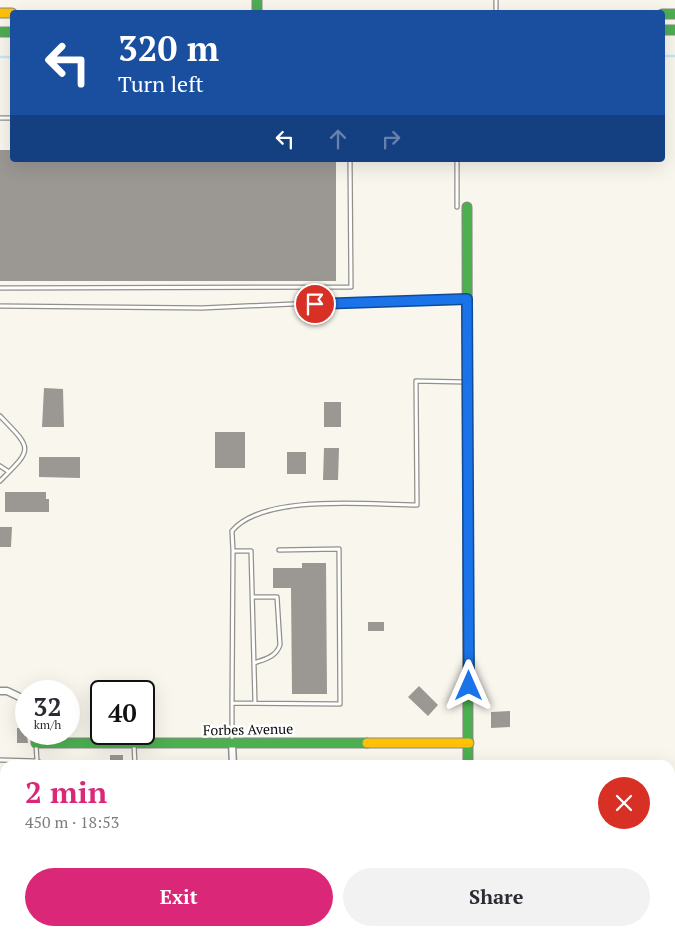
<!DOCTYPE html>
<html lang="en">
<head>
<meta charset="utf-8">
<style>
	body { margin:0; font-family:"PT Serif",serif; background:#f2f2f3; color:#2b2b33; height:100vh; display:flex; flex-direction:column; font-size:19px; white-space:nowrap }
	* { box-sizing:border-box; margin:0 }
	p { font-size:16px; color:#7c7c81 }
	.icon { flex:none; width:28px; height:28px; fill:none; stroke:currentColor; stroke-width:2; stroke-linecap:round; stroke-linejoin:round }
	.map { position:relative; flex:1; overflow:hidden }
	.details { position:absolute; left:0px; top:760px; width:675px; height:176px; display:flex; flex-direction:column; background:#fff; border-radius:15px 15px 0 0; box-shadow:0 5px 20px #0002 }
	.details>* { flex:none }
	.hud { position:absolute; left:10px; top:10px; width:655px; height:152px; border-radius:5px; box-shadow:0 5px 20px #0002; background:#1a4fa0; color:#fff; overflow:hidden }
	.speed { position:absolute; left:15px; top:680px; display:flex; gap:10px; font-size:25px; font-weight:700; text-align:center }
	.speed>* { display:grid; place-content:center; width:65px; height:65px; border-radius:50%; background:#fff; box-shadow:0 5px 20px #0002; line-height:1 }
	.speed small { font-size:12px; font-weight:400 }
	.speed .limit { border:2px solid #111; border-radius:8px; background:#fff; color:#111 }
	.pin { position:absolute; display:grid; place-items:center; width:42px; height:42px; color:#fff; margin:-21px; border:2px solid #fff; border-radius:50%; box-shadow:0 1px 5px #0007 }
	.me { position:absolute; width:55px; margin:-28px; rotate:0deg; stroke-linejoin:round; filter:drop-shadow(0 0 4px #0008) }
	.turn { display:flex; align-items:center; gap:18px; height:105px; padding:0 25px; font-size:22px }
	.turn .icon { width:65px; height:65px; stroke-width:2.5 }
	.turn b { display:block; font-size:35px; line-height:42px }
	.lanes { display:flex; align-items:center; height:48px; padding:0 25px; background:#0003; justify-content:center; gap:25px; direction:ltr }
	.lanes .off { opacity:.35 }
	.round { display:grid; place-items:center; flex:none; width:52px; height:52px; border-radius:26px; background:#f2f2f3 }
	.head { display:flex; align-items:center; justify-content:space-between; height:85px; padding:0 25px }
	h1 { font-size:30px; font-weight:700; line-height:38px; color:#db2777 }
	.button { display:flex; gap:10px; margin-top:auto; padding:10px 25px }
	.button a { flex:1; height:58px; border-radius:30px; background:#db2777; color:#fff; font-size:20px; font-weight:700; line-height:58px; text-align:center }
	.button a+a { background:#f2f2f3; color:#2b2b33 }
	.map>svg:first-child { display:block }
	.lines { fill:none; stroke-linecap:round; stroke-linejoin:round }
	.stream { stroke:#c6e7f2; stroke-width:2.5 }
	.building { fill:#9b9894 }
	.lane-casing { stroke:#92908d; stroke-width:5.5 }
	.street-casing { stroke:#92908d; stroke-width:9 }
	.fast-casing { stroke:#888783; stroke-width:11 }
	.slow-casing { stroke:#888783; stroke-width:11 }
	.lane { stroke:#fefefc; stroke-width:3 }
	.street { stroke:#fefefc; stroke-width:6 }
	.fast { stroke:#4caf50; stroke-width:9 }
	.slow { stroke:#ffc107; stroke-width:9 }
	.route-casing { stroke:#114b97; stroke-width:12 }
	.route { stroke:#1a73e8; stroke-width:9 }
	.labels { text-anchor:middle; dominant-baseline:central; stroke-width:5; stroke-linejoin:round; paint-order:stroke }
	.street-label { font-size:14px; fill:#0a0a0a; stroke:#fff }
</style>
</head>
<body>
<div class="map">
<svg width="675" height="936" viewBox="0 0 675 936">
	<rect width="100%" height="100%" fill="#f9f6ee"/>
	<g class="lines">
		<path class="stream" d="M662,56H675
			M0,57H12"/>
	</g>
	<path class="building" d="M0,150H12V160H336V281H0Z
		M44,388L63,389L64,427H42Z
		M324,402H341V427H324Z
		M215,432H245V468H215Z
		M324,448H339L338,480H323Z
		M287,452H306V474H287Z
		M39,457H80V478L39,477Z
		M5,492H46V499H49V512H5Z
		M0,527H12L11,547H0Z
		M302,563H326L327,694H292L291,588H273V568H302Z
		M368,622H384V631H368Z
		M419,686L438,705L428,716L408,697Z
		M510,711V727L491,728V712Z
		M17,728H26L28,743H17Z
		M110,755H123V765H110Z"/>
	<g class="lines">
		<defs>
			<path id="lane" d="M496,0V12
				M0,118H12
				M457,207V160
				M0,288L351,287L350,160
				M0,306L202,308L405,299H467
				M0,416C33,450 33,448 0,481
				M0,466L9,472
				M233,551L232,531C263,493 370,505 417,505L416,381L465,382
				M253,597H277L280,645C276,657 265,659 254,663
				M232,703L233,551H251L255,703
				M232,742V703L340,704L339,549L279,550
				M36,744L37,761
				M134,744L135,765
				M0,760L37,761L45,765
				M670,782H675
				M285,931V936
				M433,931V936
				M529,931V936
				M361,936V931"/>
			<path id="street" d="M0,691H7L26,700
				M232,743L233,765
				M670,824H675
				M233,936V931"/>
			<path id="fast" d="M257,0V12
				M662,14H675
				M662,30H675
				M0,32H12
				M467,207L468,765
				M36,734V743H367"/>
			<path id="slow" d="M0,13H12
				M367,743H469"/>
		</defs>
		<use href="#lane" class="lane-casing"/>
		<use href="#street" class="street-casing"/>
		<use href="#fast" class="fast-casing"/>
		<use href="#slow" class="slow-casing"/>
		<use href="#lane" class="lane"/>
		<use href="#street" class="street"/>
		<use href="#fast" class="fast"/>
		<use href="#slow" class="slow"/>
	</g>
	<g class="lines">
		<defs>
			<path id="route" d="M315,304L467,299L469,686"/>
		</defs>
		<use href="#route" class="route-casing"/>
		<use href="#route" class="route"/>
	</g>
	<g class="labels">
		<g class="street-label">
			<text transform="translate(248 729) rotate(-1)">Forbes Avenue</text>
		</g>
	</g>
</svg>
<div class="speed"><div>32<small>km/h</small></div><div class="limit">40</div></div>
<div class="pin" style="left:315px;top:304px;background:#d93025"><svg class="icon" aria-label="arrive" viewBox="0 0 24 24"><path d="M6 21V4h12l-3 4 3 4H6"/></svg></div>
<svg class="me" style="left:469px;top:686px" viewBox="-20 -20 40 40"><path d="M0-17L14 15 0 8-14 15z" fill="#1a73e8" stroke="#fff" stroke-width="4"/></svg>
<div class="hud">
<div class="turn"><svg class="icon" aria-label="left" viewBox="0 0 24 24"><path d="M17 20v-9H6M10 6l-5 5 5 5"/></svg><div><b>320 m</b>Turn left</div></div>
<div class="lanes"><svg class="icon" aria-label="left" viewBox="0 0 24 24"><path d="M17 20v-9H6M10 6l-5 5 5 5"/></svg><svg class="icon off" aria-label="ahead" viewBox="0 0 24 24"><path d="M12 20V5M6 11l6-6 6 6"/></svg><svg class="icon off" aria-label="right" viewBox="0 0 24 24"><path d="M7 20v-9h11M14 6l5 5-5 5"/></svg></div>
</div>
<section class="details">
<div class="head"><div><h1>2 min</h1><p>450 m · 18:53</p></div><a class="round" style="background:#d93025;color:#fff"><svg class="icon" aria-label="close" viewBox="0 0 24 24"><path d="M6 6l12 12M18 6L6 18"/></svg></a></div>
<div class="button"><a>Exit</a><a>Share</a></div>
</section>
</div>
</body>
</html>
